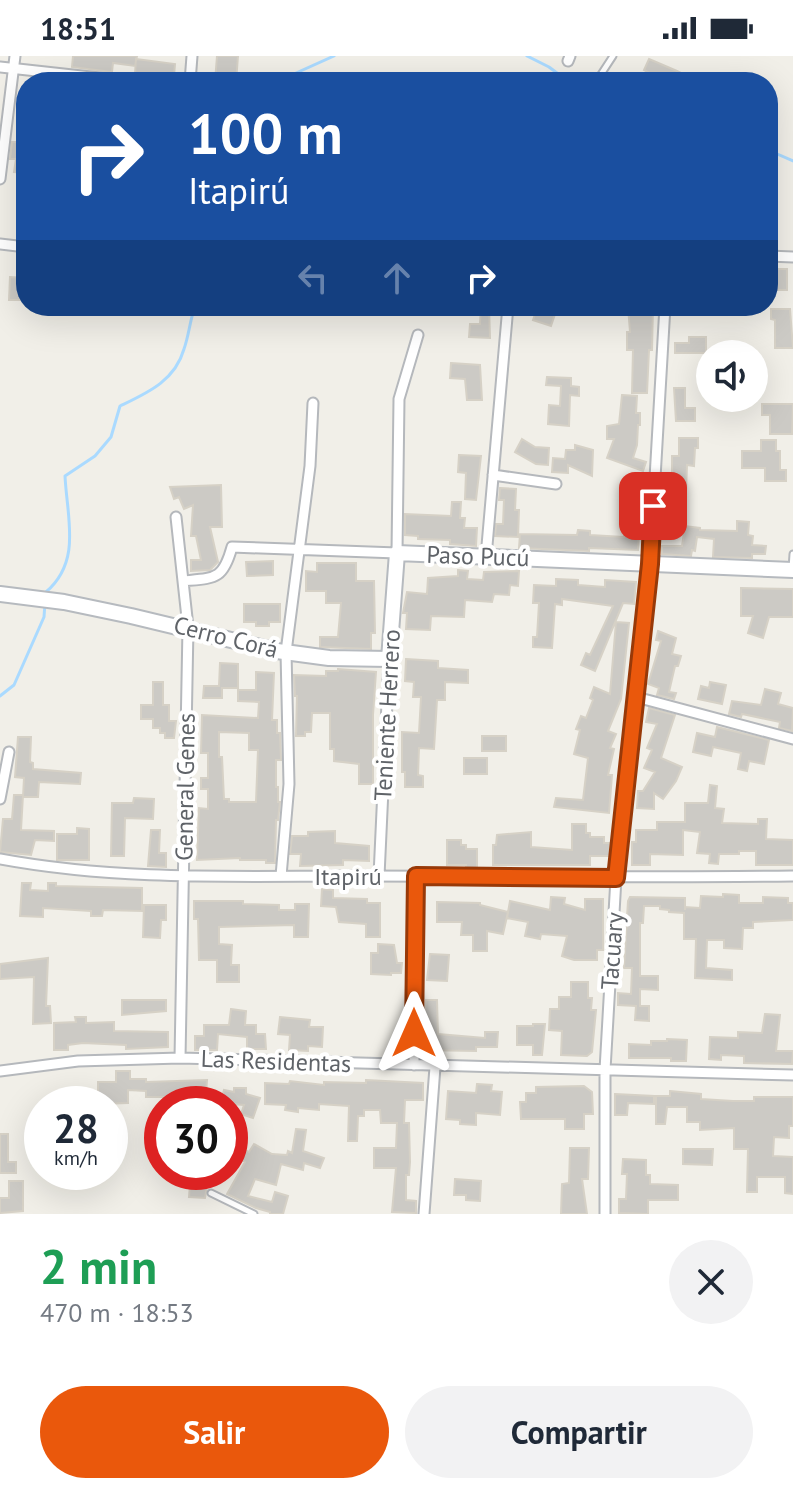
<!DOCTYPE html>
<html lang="es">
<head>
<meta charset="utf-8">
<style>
	body { margin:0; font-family:"PT Sans",sans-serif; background:#f2f2f3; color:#1f2937; height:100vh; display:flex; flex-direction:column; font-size:30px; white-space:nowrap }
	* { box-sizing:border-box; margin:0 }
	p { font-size:26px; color:#747a83 }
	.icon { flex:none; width:44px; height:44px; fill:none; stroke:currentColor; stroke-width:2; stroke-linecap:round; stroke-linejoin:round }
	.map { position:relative; height:1158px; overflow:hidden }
	.drawer { display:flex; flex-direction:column; background:#fff; flex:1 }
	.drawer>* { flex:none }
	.guide { position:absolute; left:16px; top:16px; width:762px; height:244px; border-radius:32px; box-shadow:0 8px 32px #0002; background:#1a4fa0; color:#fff; overflow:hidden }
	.buttons { position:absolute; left:696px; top:284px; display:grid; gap:16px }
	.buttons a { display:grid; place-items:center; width:72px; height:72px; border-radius:50%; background:#fff; box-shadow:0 8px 32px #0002; font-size:40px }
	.speed { position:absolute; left:24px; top:1030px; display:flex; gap:16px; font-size:40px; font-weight:700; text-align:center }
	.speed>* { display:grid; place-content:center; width:104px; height:104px; border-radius:50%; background:#fff; box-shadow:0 8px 32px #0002; line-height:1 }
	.speed small { font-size:20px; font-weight:400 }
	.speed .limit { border:12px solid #d22; background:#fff; color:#111 }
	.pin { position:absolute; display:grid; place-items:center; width:68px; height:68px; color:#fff; margin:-34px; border-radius:16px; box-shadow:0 4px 12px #0006 }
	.me { position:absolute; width:88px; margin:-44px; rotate:0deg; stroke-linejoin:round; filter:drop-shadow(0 0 6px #0008) }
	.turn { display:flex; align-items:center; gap:28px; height:168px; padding:0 40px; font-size:36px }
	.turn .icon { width:104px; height:104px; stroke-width:2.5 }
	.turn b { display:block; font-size:56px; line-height:68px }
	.lanes { display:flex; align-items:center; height:76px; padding:0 40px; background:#0003; justify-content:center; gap:40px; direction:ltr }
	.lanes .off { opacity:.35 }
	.round { display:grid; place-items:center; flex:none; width:84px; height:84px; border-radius:42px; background:#f2f2f3 }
	.headline { display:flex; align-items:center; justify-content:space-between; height:136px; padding:0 40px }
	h1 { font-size:48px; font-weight:700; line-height:60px; color:#1e9e55 }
	.primary-button { display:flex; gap:16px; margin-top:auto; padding:16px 40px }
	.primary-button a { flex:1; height:92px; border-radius:48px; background:#ea580c; color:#fff; font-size:32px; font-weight:700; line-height:92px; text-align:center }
	.primary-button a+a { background:#f2f2f3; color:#1f2937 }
	.status { display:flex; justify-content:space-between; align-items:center; height:56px; padding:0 40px; background:#fff; direction:ltr }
	.status svg { height:22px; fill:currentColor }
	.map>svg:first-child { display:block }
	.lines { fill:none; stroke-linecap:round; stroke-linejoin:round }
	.stream { stroke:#aadaff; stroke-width:3 }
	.building { fill:#cccac5; stroke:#d6d1c6; stroke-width:2; fill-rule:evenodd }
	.lane-casing { stroke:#b5b8bc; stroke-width:9 }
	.street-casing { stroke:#b5b8bc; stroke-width:13 }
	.secondary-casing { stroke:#b6babf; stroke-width:18 }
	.lane { stroke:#fff; stroke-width:5 }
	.street { stroke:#fff; stroke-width:9 }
	.secondary { stroke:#fff; stroke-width:14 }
	.route-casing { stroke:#983908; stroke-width:20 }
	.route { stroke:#ea580c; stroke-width:14 }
	.labels { text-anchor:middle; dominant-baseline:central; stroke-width:8; stroke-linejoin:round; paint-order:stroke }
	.street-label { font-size:24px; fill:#5f6368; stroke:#fff }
</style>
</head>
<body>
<div class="status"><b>18:51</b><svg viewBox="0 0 49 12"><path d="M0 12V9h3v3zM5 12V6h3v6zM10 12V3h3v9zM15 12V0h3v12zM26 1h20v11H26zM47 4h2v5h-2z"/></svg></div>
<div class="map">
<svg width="793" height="1158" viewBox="0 0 793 1158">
	<rect width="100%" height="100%" fill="#f1efe8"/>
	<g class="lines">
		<path class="stream" d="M527,0L549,11L569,26
			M284,26L285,22L334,0
			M768,94L793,105
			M46,540V536C82,505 67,462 65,420L95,400L111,381L120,350C147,337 175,325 184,293C189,279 190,264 195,250
			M0,640L14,629L44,561L45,547"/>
	</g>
	<path class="building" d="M73,0H137L135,10L113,7L112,16L72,11Z
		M217,0H238L236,26H215Z
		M136,3L175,8L174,20L156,18L155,24L143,22L135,18Z
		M649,3L677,15L699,26H667L644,14Z
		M18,71L26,72V117L14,116L16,103H10L12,86H17Z
		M769,213H787V234H768Z
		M10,221L24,222L23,244H9Z
		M481,250H489L490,282L469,281L470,268H480Z
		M538,250L557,252L551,270L533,264Z
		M628,250H653L652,294H649L647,337H632L633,294H627V276H630Z
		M771,253H790L793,292H775V264L771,263Z
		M689,281H706V297H675V287H689Z
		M451,307L480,309L482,344H467L465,323L450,322Z
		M547,321L571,322V330L579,331V340L570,339L569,370L548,368L549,349L560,350L561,330L546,329Z
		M674,332H685V352H695V365H676Z
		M622,339L637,340L636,357H640V369H638L637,389L633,402L646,406L643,415L607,402L614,383H607V370L619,368Z
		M762,348H793L792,378H770V359H762Z
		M679,382H698V392H695L694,410L687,409L686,436H662L663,419H672V400H679Z
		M522,383L535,391L549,392L548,409L536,408L515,396Z
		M761,384H776V395H780V414H786V425H765V412H742V395H761Z
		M575,389L593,394L592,420L568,409V417L552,416L553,402L565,403L566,394H575Z
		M459,399L481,400L476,444L465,443L466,417L458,416Z
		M221,429L222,471H210L218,506L210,514L191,515V504H201L196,480H191L193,449L184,453L179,441L174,443L170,431Z
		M500,432L516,433L515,454H519L518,481L495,480L496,468H503L504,444H499Z
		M452,446H461L460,462H465L464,472H477L476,490L450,488V484L418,483V480L405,479V458L451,460Z
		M737,465L749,466L748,479L753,480L752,489L766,490L765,498H752V502L713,501L714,483L697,481L695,495L692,494L691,500L662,498V490H682L685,470L700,472V474L737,475Z
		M578,474L590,475V479L624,481L625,475L639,476L638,494L589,492V495L519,492L520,478L577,479Z
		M273,505V519L247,520L246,506Z
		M317,507H356V525H374L375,577H371V593L320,591V581H338L341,547H326V535H306V515L317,516Z
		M458,514L468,515L467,523L483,524L484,516L519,515L518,530L510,529L509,539L494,538L492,546L465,544L464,561L431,560L430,574L406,573L407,557H403L407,536L427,538L428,522L458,520Z
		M556,523L578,524V529L605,531V524L636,526L634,548L623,547L595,615L581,609L586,597L590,599L613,550L562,543V549L555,548L552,592L533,591V581H537L539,547H533L534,529L556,530Z
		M741,532L793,533V561H769L763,582L748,577L753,560H741Z
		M244,548H280V566H269V570H256V566H244Z
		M616,566L629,567L621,643L608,675L616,678L610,692L614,693L608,719H612L609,757L554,751L556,742L583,744L588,702L574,698L580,674L576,673L581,660L586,662L593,644L590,642L594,631L610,638Z
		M658,575L676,582L672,598L681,600L678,610H675L669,636L676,637L674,643L657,639L659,632L648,628L661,585L656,584Z
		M406,603L438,605V612L468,614V627L445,626V644H437L434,693L419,692L418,719L423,720V731H405V716H402V676L419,677L421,641H413L414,626L405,625Z
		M220,607L238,608V632H222V642H203L204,630H219Z
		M338,613L376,616L373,659V728H359V708L334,705V693H330V657H312L311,676H305V680H296L297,640H295L294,619L326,620V615H338Z
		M256,616L274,617L272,664H277V677H280L281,704H276V731H278V746H280L278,764H276L275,807H266V804H240V802L197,804L199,752L208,753V733H201V722H208V697H201L202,659L258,662L259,646L238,645V634H256ZM219,676L249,677V694H258L256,746H229V743H224L222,701H219Z
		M153,626H163V649H169V665H176L174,682H165V677H160V672H153V663H141V649H153Z
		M710,626L726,629L722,648L698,643L701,630L709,632Z
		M765,633L781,637L778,648L793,652L792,675L779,672L780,666L742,658L741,661L729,658L732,645L761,649Z
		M649,652L675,659L661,702L682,711L676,725L663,743L654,737V753L637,752L638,735H643L655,716L644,712L652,694L647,692L657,668L646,666Z
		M717,671L769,684L764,708L749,705L747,715L738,713L741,697L713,691L711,700L693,696L697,677L715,681Z
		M482,680H506V695H482Z
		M18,681H31L30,706L33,707V713L81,717L80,728L39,726L38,741H23L24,722L15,721Z
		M464,702H487V718H464Z
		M710,729L717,730L715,752L724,753L722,767L758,768V763H767L766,783L793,784V809H756V795H739V798H719L718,808L709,807L710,798L697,797L700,776L683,774V799L650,798V809H632V786H636V774H657V766H685V747H708Z
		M14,739H23L21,774L54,775V785L35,784L31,799L0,796L3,763H12Z
		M134,742L154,743L153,763L125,762L124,800H111L112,747H133Z
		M572,768H586V777H590V781H604V787H610V800H590V809H493V789H496L497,779L531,776V791L572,794Z
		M77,772L89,773V804H57V778H77Z
		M151,774H160L159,797H166V811L148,810Z
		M335,775V787L369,790V805L343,804V809L300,810L301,798H290L292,780H308V776Z
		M447,784H461V789H466V793H477V813H466V809H447Z
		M22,827H31L30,834L48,835V827H56V830L142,832V855L103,854L102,860H91V855L43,852V861L20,860Z
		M322,833L333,834V842L367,843V847H380V881H366V868L339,866L336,851L321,850Z
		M723,838L739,839V847H763V841L788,842V847H793V864L753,866V872H743L742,893L724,892V884H707L706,912L732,914V924L695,922L696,883H684V857L669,856V854L660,853V850H644L643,867H640V920H658V934L640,933V950H649V965L635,964L636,950L618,949V937L631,938L632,912H624L628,845L630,841L685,842V854V851L700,852L701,840L723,841Z
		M551,841L565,842L564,848L585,854V843H603V894H597V904H574L562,900L567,880L541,878L540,883L525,880L528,866L507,862L510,845L550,854Z
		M194,845H243V848L279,849V854H295V848H309L308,881H294V869L219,871V888L232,889L231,909H239V926H217V904H199L198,863H194Z
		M437,846L480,847V849L508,856L503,878L487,875V895H473V879H461L462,866H437Z
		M144,849H166V864H161L160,882L143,881Z
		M378,888L394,889L397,907H402L401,917H391V919L371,918V897H378Z
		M430,898L449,899L447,925L427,924Z
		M48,902L46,950H50L51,967L33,968L34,921L0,923V908Z
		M571,926H588V942H592L591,954H596L592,996L587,1000L561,999L562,975L549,974L550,953H559V941H571Z
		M122,944H166V955L122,959Z
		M426,944H437L438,978L485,982V976H498L497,991H476V995L422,994Z
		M231,953L246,955L245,969H256V978H265L266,993H247V981L218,978L217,994H195V980H204V969H229Z
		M765,958L780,959L776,995H793L792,1008L744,1007V1000L721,999V1004L709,1003L710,981L738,982V976L762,977Z
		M75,961H86V967L114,966V975L168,976V991L126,993V989L83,987L68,989V994H54V967L76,966Z
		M280,961L310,964L309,971H323L322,991L308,990V995L289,994L290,979L278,978Z
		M533,968H545L542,999H533V989H517V970H533Z
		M667,983L687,984L686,1005H671V1002H629V988L651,989V985H667Z
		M116,1015H130V1023H146V1026L207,1024L206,1038H187L185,1048H170L171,1041H146V1035L128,1034V1047L98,1048V1026H116Z
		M366,1024L423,1027V1044H405L404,1067H409L410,1106L409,1119H406V1144L416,1145V1157L392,1156L396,1112H374V1092H396L397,1067H381L380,1054H364V1060H358L357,1085H348L349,1050L319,1048V1054L298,1052V1056L285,1054L286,1049L265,1048V1027L289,1028L290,1025L324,1029V1026L366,1027Z
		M477,1028L492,1029L491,1035L502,1036L500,1059L476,1057V1069L460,1068V1064L446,1063L448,1035L476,1037Z
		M584,1030L592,1036L593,1058H584V1073H565V1063H521L520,1046H526V1037H536V1031Z
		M234,1032H246V1038L260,1042L253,1062L241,1058L244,1049L232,1048V1045L222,1041L224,1034L234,1036Z
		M670,1035L701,1038V1043L733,1045H754V1041H793V1070H789V1082L774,1081L773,1100L793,1101V1138L785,1137V1121H757V1136H747L748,1093H734V1072L700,1074V1066H687V1051H667L665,1068H656V1040H670Z
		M615,1038L654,1040V1048L628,1047L627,1059H615Z
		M296,1073L306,1074L303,1095L324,1102L320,1112L304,1107L303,1114L281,1108L276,1129L255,1123L248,1140L272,1146L275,1136L288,1140L283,1158H270V1156L256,1152L227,1138L245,1106L230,1097L233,1087L249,1096L254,1088L272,1098L287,1099L288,1095L292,1097Z
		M0,1078H8V1106H16V1117H0Z
		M570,1092H589L588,1123H582L587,1158H561L562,1128L569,1127Z
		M683,1093H713L712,1109L683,1108Z
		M623,1103L646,1104V1119H650V1128L678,1129V1144H648V1158L619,1157V1143H626L627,1118H622Z
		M191,1116L209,1118L205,1142L189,1141Z
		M455,1123L481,1125L480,1145L466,1144V1139H454Z
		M9,1125H23V1155L0,1157V1142H9Z"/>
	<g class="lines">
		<defs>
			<path id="lane" d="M596,26L613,0
				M792,513L793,498
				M211,1137L254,1158"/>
			<path id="street" d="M568,5L570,0
				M0,11L136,26
				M190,26L192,0
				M0,123L15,0
				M0,188L26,191
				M768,200L793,201
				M493,419L556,428
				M176,461L188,571L180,1002
				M486,501L508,250
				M183,525C215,522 223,524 232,491L397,497L399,343L418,279
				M636,641L793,683
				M0,743L9,696
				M0,803C118,825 237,820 357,820C502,820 647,822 793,820
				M281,820L289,728L286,596L310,410L313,347
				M379,820L389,603
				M414,1009L416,820
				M0,1015L78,1005L180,1002L793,1019
				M424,1158L435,1011
				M605,1158V1014L616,822L650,508L665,250"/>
			<path id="secondary" d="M0,538L64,546L131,560L277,595L329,602L389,603L397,497L793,514"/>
		</defs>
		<use href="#lane" class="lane-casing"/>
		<use href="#street" class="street-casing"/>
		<use href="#secondary" class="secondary-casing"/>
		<use href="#lane" class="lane"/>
		<use href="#street" class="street"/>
		<use href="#secondary" class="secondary"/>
	</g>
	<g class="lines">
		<defs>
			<path id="route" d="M414,977L416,820L616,822L650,508L653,450"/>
		</defs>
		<use href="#route" class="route-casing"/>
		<use href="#route" class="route"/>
	</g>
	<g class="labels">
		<g class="street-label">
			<text transform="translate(478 500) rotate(2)">Paso Pucú</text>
			<text transform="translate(226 581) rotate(14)">Cerro Corá</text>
			<text transform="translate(387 659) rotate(-87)">Teniente Herrero</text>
			<text transform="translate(185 731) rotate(-89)">General Genes</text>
			<text x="348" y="820">Itapirú</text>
			<text transform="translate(612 895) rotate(-86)">Tacuary</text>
			<text transform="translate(276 1005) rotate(2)">Las Residentas</text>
		</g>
	</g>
</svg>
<div class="buttons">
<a><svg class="icon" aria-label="sound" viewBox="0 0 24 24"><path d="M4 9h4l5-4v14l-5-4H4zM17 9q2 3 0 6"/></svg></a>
</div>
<div class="speed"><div>28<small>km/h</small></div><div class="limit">30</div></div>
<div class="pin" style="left:653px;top:450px;background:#d93025"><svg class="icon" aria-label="arrive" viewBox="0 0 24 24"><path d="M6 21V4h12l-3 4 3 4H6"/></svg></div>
<svg class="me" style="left:414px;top:977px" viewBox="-20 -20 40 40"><path d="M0-17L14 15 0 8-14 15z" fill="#ea580c" stroke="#fff" stroke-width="4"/></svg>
<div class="guide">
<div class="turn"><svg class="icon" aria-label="right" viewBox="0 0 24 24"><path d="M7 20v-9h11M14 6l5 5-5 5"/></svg><div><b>100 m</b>Itapirú</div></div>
<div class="lanes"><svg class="icon off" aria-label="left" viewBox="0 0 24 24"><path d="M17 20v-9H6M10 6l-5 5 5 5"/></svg><svg class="icon off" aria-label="ahead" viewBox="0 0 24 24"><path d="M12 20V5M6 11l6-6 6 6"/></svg><svg class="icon" aria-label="right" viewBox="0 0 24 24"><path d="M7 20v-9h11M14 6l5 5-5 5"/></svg></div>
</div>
</div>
<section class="drawer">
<div class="headline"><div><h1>2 min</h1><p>470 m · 18:53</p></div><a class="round"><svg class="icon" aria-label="close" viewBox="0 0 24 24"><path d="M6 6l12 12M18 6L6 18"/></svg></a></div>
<div class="primary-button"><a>Salir</a><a>Compartir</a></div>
</section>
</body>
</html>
